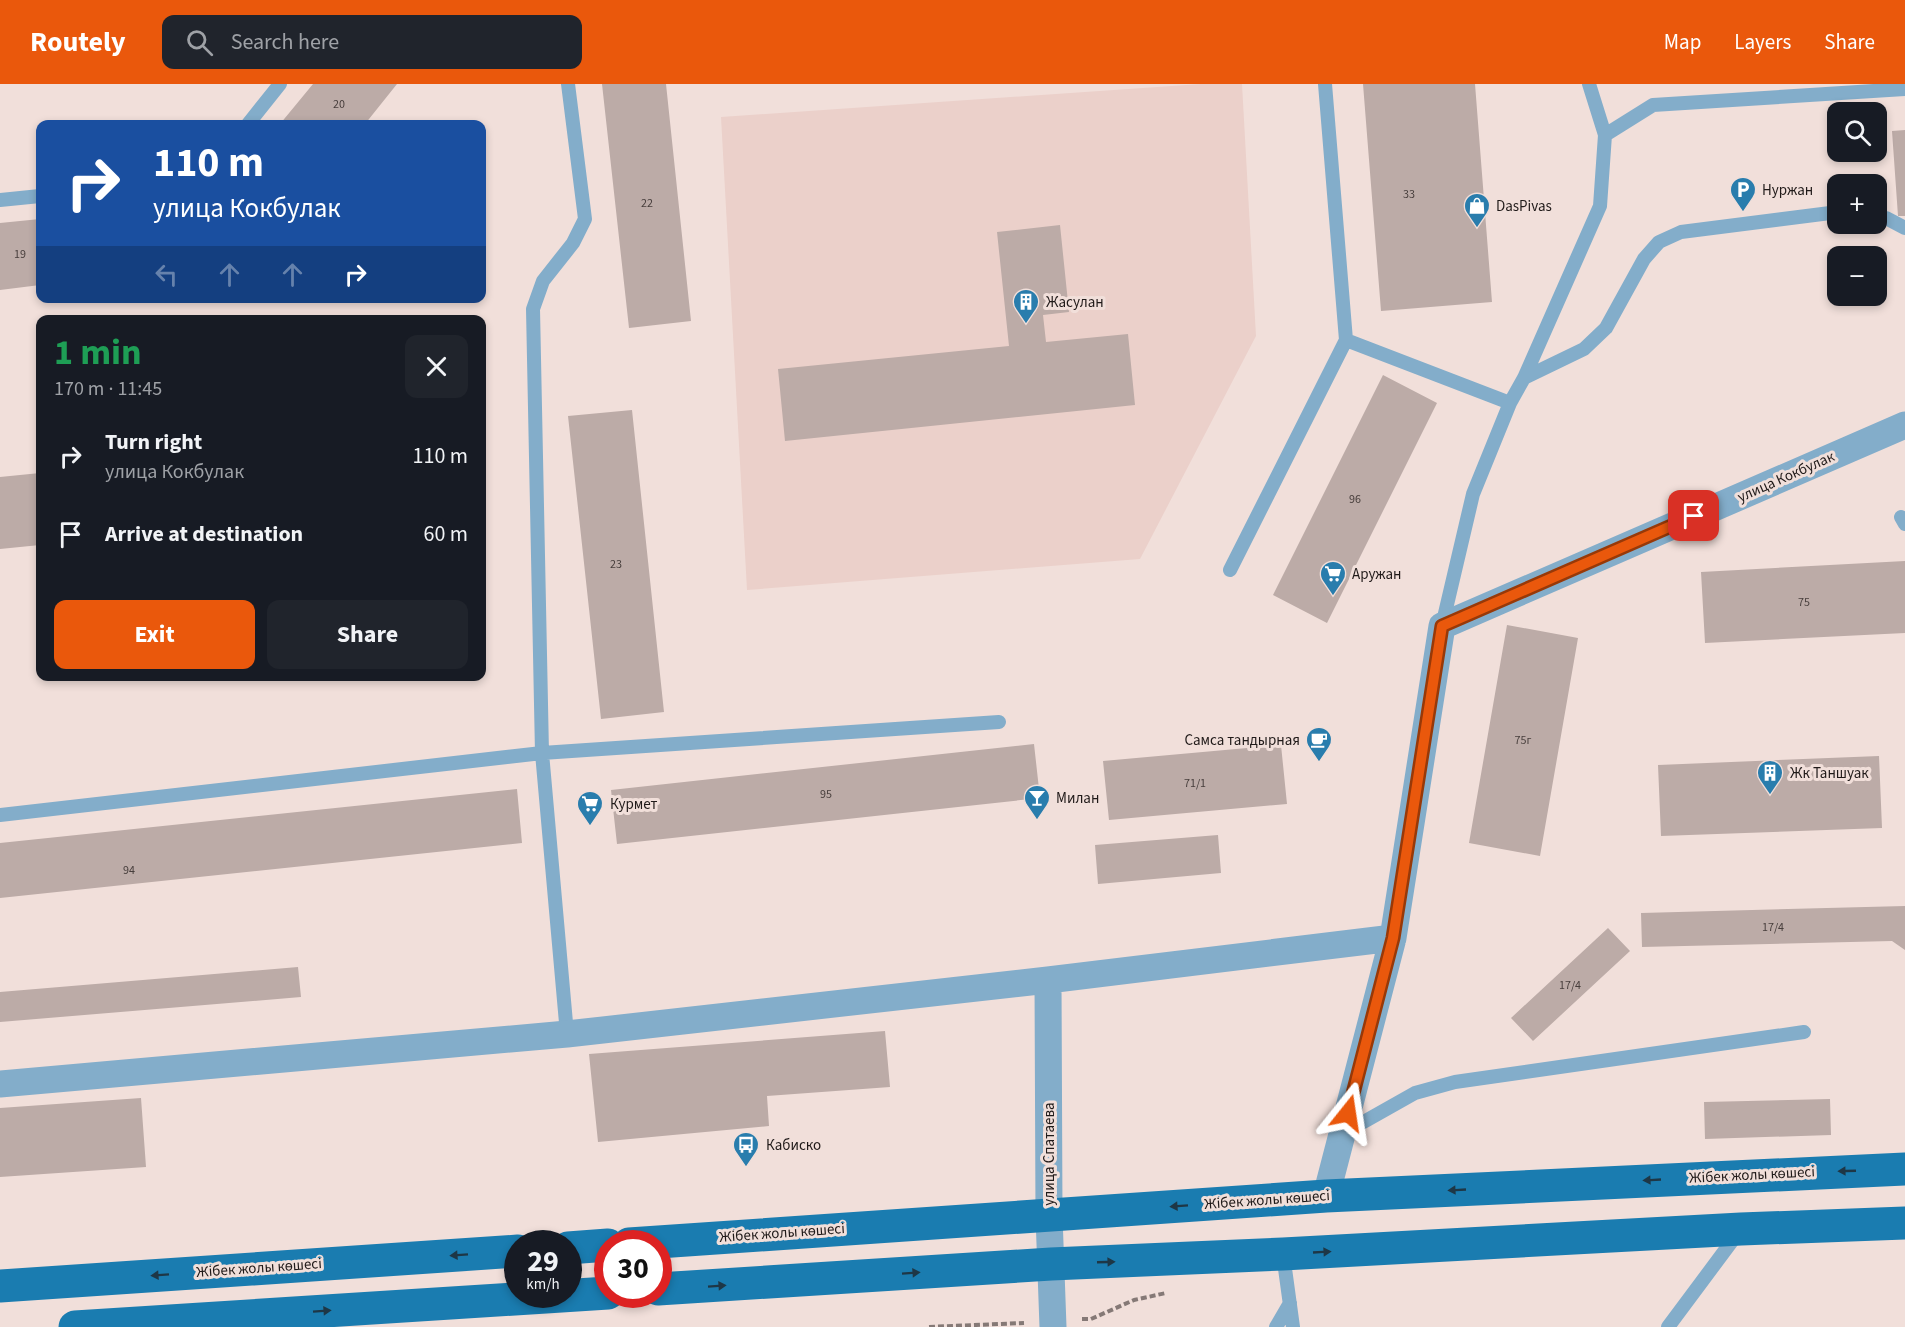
<!DOCTYPE html>
<html lang="en">
<head>
<meta charset="utf-8">
<style>
	body { margin:0; font-family:"Source Sans 3",sans-serif; background:#20242c; color:#f1f3f6; height:100vh; display:flex; flex-direction:column; font-size:22px; white-space:nowrap }
	* { box-sizing:border-box; margin:0 }
	p { font-size:20px; color:#9ea1a6 }
	.icon { flex:none; width:33px; height:33px; fill:none; stroke:currentColor; stroke-width:2; stroke-linecap:round; stroke-linejoin:round }
	.map { position:relative; flex:1; overflow:hidden }
	.panel { position:absolute; left:36px; top:231px; width:450px; height:366px; display:flex; flex-direction:column; background:#171b24; border-radius:12px; box-shadow:0 3px 9px #0003 }
	.panel>* { flex:none }
	.banner { position:absolute; left:36px; top:36px; width:450px; height:183px; border-radius:12px; box-shadow:0 3px 9px #0003; background:#1a4fa0; color:#fff; overflow:hidden }
	.tools { position:absolute; left:1827px; top:18px; display:grid; gap:12px }
	.tools a { display:grid; place-items:center; width:60px; height:60px; border-radius:12px; background:#171b24; box-shadow:0 3px 9px #0003; font-size:30px }
	.speed { position:absolute; left:504px; top:1146px; display:flex; gap:12px; font-size:30px; font-weight:700; text-align:center }
	.speed>* { display:grid; place-content:center; width:78px; height:78px; border-radius:50%; background:#171b24; box-shadow:0 3px 9px #0003; line-height:1 }
	.speed small { font-size:15px; font-weight:400 }
	.speed .limit { border:9px solid #d22; background:#fff; color:#111 }
	.pin { position:absolute; display:grid; place-items:center; width:51px; height:51px; color:#fff; margin:-26px; border-radius:12px; box-shadow:0 3px 9px #0006 }
	.me { position:absolute; width:66px; margin:-33px; rotate:15deg; stroke-linejoin:round; filter:drop-shadow(0 0 4px #0008) }
	.turn { display:flex; align-items:center; gap:21px; height:126px; padding:0 18px; font-size:27px }
	.turn .icon { width:78px; height:78px; stroke-width:2.5 }
	.turn b { display:block; font-size:42px; line-height:51px }
	.lanes { display:flex; align-items:center; height:57px; padding:0 18px; background:#0003; justify-content:center; gap:30px; direction:ltr }
	.lanes .off { opacity:.35 }
	.round { display:grid; place-items:center; flex:none; width:63px; height:63px; border-radius:12px; background:#20242c }
	.summary { display:flex; align-items:center; justify-content:space-between; height:102px; padding:0 18px }
	h1 { font-size:36px; font-weight:700; line-height:45px; color:#1e9e55 }
	.primary-button { display:flex; gap:12px; margin-top:auto; padding:12px 18px }
	.primary-button a { flex:1; height:69px; border-radius:12px; background:#ea580c; color:#fff; font-size:24px; font-weight:700; line-height:69px; text-align:center }
	.primary-button a+a { background:#20242c; color:#f1f3f6 }
	ul { padding:0; list-style:none }
	li { display:flex; align-items:center; gap:18px; height:78px; padding:0 18px }
	li div { flex:1 }
	li b { display:block; font-size:22px }
	li em { font-style:normal }
	header { display:flex; align-items:center; gap:36px; box-sizing:border-box; height:84px; padding:0 30px; background:#ea580c; color:#fff }
	header strong { font-size:28px }
	nav { display:flex; gap:33px; margin-inline-start:auto; font-size:21px }
	.search { width:420px; height:54px; background:#20242c; display:flex; align-items:center; gap:15px; box-sizing:border-box; padding:0 21px; border-radius:12px; color:#9ea1a6; font-size:22px }
	.map>svg:first-child { display:block }
	.built { fill:#ebd0ca }
	.building { fill:#bcaba7 }
	.lines { fill:none; stroke-linecap:round; stroke-linejoin:round }
	.path { stroke:#857976; stroke-width:4; stroke-dasharray:6 3; stroke-linecap:butt }
	.lane { stroke:#83adca; stroke-width:14 }
	.street { stroke:#83adca; stroke-width:27 }
	.primary { stroke:#1a7cb0; stroke-width:33 }
	.oneway { fill:#1e3746 }
	.route-casing { stroke:#983908; stroke-width:15 }
	.route { stroke:#ea580c; stroke-width:10 }
	.labels { text-anchor:middle; dominant-baseline:central; stroke-width:6; stroke-linejoin:round; paint-order:stroke }
	.number-label { font-size:12px; fill:#473e3c }
	.poi-label { font-size:15px; fill:#201a19; stroke:#f1dfda; text-anchor:start }
	.street-label { font-size:15px; fill:#201a19; stroke:#f1dfda }
</style>
</head>
<body>
<header>
<strong>Routely</strong>
<div class="search"><svg class="icon" aria-label="search" viewBox="0 0 24 24"><circle cx="10" cy="10" r="6"/><path d="M15 15l6 6"/></svg>Search here</div>
<nav><a>Map</a><a>Layers</a><a>Share</a></nav>
</header>
<div class="map">
<svg width="1905" height="1243" viewBox="0 0 1905 1243">
	<rect width="100%" height="100%" fill="#f1dfda"/>
	<path class="built" d="M1201,0H1242L1256,252L1140,475L747,506L721,33Z"/>
	<path class="building" d="M313,0H397L365,40H280Z
		M602,0H666L691,237L629,244Z
		M1363,0H1475L1492,218L1381,227Z
		M1905,46V132H1898L1892,47Z
		M40,135V201L0,206V139Z
		M1060,141L1069,228L1043,231L1046,258L1128,250L1135,321L785,357L778,285L1009,262L997,148Z
		M1383,291L1437,319L1327,539L1273,511Z
		M632,326L664,628L601,635L568,332Z
		M40,389V461L0,465V393Z
		M1905,477V549L1705,559L1701,488Z
		M1507,541L1578,554L1540,772L1469,759Z
		M1034,660L1040,714L617,760L611,706Z
		M1281,661L1287,720L1109,736L1103,677Z
		M1879,672L1882,744L1661,752L1658,681Z
		M517,705L522,759L0,814V759Z
		M1218,751L1221,789L1098,800L1095,761Z
		M1905,822V866L1892,857L1642,863L1641,829Z
		M1608,844L1630,867L1533,957L1511,934Z
		M298,883L301,913L0,938V908Z
		M885,947L890,1003L767,1012L769,1042L598,1058L589,970Z
		M141,1014L146,1083L0,1093V1024Z
		M1830,1015L1831,1051L1705,1055L1704,1018Z"/>
	<g class="lines">
		<path class="path" d="M1082,1235H1091L1134,1216L1166,1209
			M929,1243L1024,1239"/>
		<path class="lane" d="M1325,0L1346,256L1510,319
			M248,40L280,0
			M1605,51L1653,21L1905,5
			M0,116L40,112
			M1876,132L1886,134L1905,144
			M1524,294L1584,265L1606,244L1644,175L1659,158L1681,148L1838,128
			M1901,433L1905,440
			M1230,486L1346,256
			M1442,542L1473,410L1510,319L1524,294L1600,122L1605,51L1589,0
			M0,731L542,669L999,638
			M567,950L542,669L533,225L543,197L573,159L585,135L568,0
			M1344,1049L1415,1009L1455,998L1804,948
			M1283,1170L1293,1243
			M1276,1243L1290,1219
			M1668,1243L1738,1149"/>
		<path class="street" d="M1048,896L1049,1132L1053,1243
			M0,1000L567,950L1048,896L1393,854
			M1326,1112L1393,854L1442,542L1905,341"/>
		<path class="primary" d="M629,1160L1326,1112L1905,1085
			M568,1164L608,1161
			M0,1202L518,1167
			M658,1205L1051,1180L1283,1170L1741,1145L1905,1139
			M75,1243L608,1209"/>
	</g>
	<defs><path id="oneway-solid" d="M-6-.8H1V-3.2L6.5 0L1 3.2V.8H-6Z" transform="scale(1.5)"/></defs>
	<g class="oneway">
		<use href="#oneway-solid" transform="translate(1847 1087) rotate(178)"/>
		<use href="#oneway-solid" transform="translate(1652 1096) rotate(177)"/>
		<use href="#oneway-solid" transform="translate(1457 1106) rotate(177)"/>
		<use href="#oneway-solid" transform="translate(1179 1122) rotate(176)"/>
		<use href="#oneway-solid" transform="translate(1322 1168) rotate(-3)"/>
		<use href="#oneway-solid" transform="translate(459 1171) rotate(176)"/>
		<use href="#oneway-solid" transform="translate(1106 1178) rotate(-2)"/>
		<use href="#oneway-solid" transform="translate(911 1189) rotate(-4)"/>
		<use href="#oneway-solid" transform="translate(160 1191) rotate(176)"/>
		<use href="#oneway-solid" transform="translate(717 1202) rotate(-4)"/>
		<use href="#oneway-solid" transform="translate(322 1227) rotate(-4)"/>
	</g>
	<g class="lines">
		<defs>
			<path id="route" d="M1348,1029L1393,854L1442,542L1694,432"/>
		</defs>
		<use href="#route" class="route-casing"/>
		<use href="#route" class="route"/>
	</g>
	<defs>
		<symbol id="parking-pin" viewBox="-11 -11 22 30"><path d="M0 17L-7.5 6A9.5 9.5 0 1 1 7.5 6Z" fill="#297dad" stroke="#f1dfda"/><path d="M-3.5-5.5H1a3.5 3.5 0 0 1 0 7H-1V5.5H-3.5ZM-1-3.4V-.6H.8a1.4 1.4 0 0 0 0-2.8Z" fill="#fff"/></symbol>
		<symbol id="shop-pin" viewBox="-11 -11 22 30"><path d="M0 17L-7.5 6A9.5 9.5 0 1 1 7.5 6Z" fill="#297dad" stroke="#f1dfda"/><path d="M-5-2.5h2.3a2.7 3.5 0 0 1 5.4 0H5L5.5 6h-11ZM-1.5-2.5h3a1.5 2.3 0 0 0-3 0Z" fill="#fff"/></symbol>
		<symbol id="building-pin" viewBox="-11 -11 22 30"><path d="M0 17L-7.5 6A9.5 9.5 0 1 1 7.5 6Z" fill="#297dad" stroke="#f1dfda"/><path d="M-4-6H4V6H1V3H-1V6H-4ZM-2.5-4.3h1.7v1.8h-1.7ZM.8-4.3h1.7v1.8H.8ZM-2.5-1h1.7V.8h-1.7ZM.8-1h1.7V.8H.8Z" fill="#fff"/></symbol>
		<symbol id="supermarket-pin" viewBox="-11 -11 22 30"><path d="M0 17L-7.5 6A9.5 9.5 0 1 1 7.5 6Z" fill="#297dad" stroke="#f1dfda"/><path d="M-6-5.5h2.5l.6 2H6L4.5 2H-2.5L-4.4-4H-6ZM-1.5 3.2a1.3 1.3 0 1 0 .1 0ZM3 3.2a1.3 1.3 0 1 0 .1 0Z" fill="#fff"/></symbol>
		<symbol id="cafe-pin" viewBox="-11 -11 22 30"><path d="M0 17L-7.5 6A9.5 9.5 0 1 1 7.5 6Z" fill="#297dad" stroke="#f1dfda"/><path d="M-5.5-4.5H6V0H3Q3 3.5 0 3.5H-2.5Q-5.5 3.5-5.5 0ZM3-3.2v2h1.7v-2ZM-6 4.5H4V6H-6Z" fill="#fff"/></symbol>
		<symbol id="bar-pin" viewBox="-11 -11 22 30"><path d="M0 17L-7.5 6A9.5 9.5 0 1 1 7.5 6Z" fill="#297dad" stroke="#f1dfda"/><path d="M-6-5H6L.8 .8V4.5H3.5V6h-7V4.5H-.8V.8Z" fill="#fff"/></symbol>
		<symbol id="bus-pin" viewBox="-11 -11 22 30"><path d="M0 17L-7.5 6A9.5 9.5 0 1 1 7.5 6Z" fill="#297dad" stroke="#f1dfda"/><path d="M-5-6H5V4H4V6H2V4H-2V6H-4V4H-5ZM-3.5-4V0h7V-4ZM-3.5 1.2v1.5H-2V1.2ZM2 1.2v1.5H3.5V1.2Z" fill="#fff"/></symbol>
	</defs>
	<g fill-rule="evenodd">
		<use href="#parking-pin" x="1728" y="91" width="30" height="40"/>
		<use href="#shop-pin" x="1462" y="107" width="30" height="40"/>
		<use href="#building-pin" x="1011" y="203" width="30" height="40"/>
		<use href="#supermarket-pin" x="1318" y="475" width="30" height="40"/>
		<use href="#cafe-pin" x="1304" y="641" width="30" height="40"/>
		<use href="#building-pin" x="1755" y="674" width="30" height="40"/>
		<use href="#bar-pin" x="1022" y="699" width="30" height="40"/>
		<use href="#supermarket-pin" x="575" y="705" width="30" height="40"/>
		<use href="#bus-pin" x="731" y="1046" width="30" height="40"/>
	</g>
	<g class="labels">
		<g class="number-label">
			<text x="339" y="20">20</text>
			<text x="1409" y="110">33</text>
			<text x="647" y="119">22</text>
			<text x="20" y="170">19</text>
			<text x="1355" y="415">96</text>
			<text x="616" y="480">23</text>
			<text x="1804" y="518">75</text>
			<text x="1523" y="656">75г</text>
			<text x="1195" y="699">71/1</text>
			<text x="826" y="710">95</text>
			<text x="129" y="786">94</text>
			<text x="1773" y="843">17/4</text>
			<text x="1570" y="901">17/4</text>
		</g>
		<g class="poi-label">
			<text x="1762" y="106">Нуржан</text>
			<text x="1496" y="122">DasPivas</text>
			<text x="1046" y="218">Жасулан</text>
			<text x="1352" y="490">Аружан</text>
			<text x="1300" y="656" text-anchor="end">Самса тандырная</text>
			<text x="1790" y="689">Жк Таншуак</text>
			<text x="1056" y="714">Милан</text>
			<text x="610" y="720">Курмет</text>
			<text x="766" y="1061">Кабиско</text>
		</g>
		<g class="street-label">
			<text transform="translate(1786 393) rotate(-24)">улица Кокбулак</text>
			<text transform="translate(1049 1070) rotate(-90)">улица Спатаева</text>
			<text transform="translate(1752 1091) rotate(-3)">Жібек жолы көшесі</text>
			<text transform="translate(1267 1116) rotate(-4)">Жібек жолы көшесі</text>
			<text transform="translate(782 1149) rotate(-4)">Жібек жолы көшесі</text>
			<text transform="translate(259 1184) rotate(-4)">Жібек жолы көшесі</text>
		</g>
	</g>
</svg>
<div class="tools">
<a><svg class="icon" aria-label="search" viewBox="0 0 24 24"><circle cx="10" cy="10" r="6"/><path d="M15 15l6 6"/></svg></a>
<a>+</a>
<a>−</a>
</div>
<div class="speed"><div>29<small>km/h</small></div><div class="limit">30</div></div>
<div class="pin" style="left:1694px;top:432px;background:#d93025"><svg class="icon" aria-label="arrive" viewBox="0 0 24 24"><path d="M6 21V4h12l-3 4 3 4H6"/></svg></div>
<svg class="me" style="left:1348px;top:1029px" viewBox="-20 -20 40 40"><path d="M0-17L14 15 0 8-14 15z" fill="#ea580c" stroke="#fff" stroke-width="4"/></svg>
<div class="banner">
<div class="turn"><svg class="icon" aria-label="right" viewBox="0 0 24 24"><path d="M7 20v-9h11M14 6l5 5-5 5"/></svg><div><b>110 m</b>улица Кокбулак</div></div>
<div class="lanes"><svg class="icon off" aria-label="left" viewBox="0 0 24 24"><path d="M17 20v-9H6M10 6l-5 5 5 5"/></svg><svg class="icon off" aria-label="ahead" viewBox="0 0 24 24"><path d="M12 20V5M6 11l6-6 6 6"/></svg><svg class="icon off" aria-label="ahead" viewBox="0 0 24 24"><path d="M12 20V5M6 11l6-6 6 6"/></svg><svg class="icon" aria-label="right" viewBox="0 0 24 24"><path d="M7 20v-9h11M14 6l5 5-5 5"/></svg></div>
</div>
<section class="panel">
<div class="summary"><div><h1>1 min</h1><p>170 m · 11:45</p></div><a class="round"><svg class="icon" aria-label="close" viewBox="0 0 24 24"><path d="M6 6l12 12M18 6L6 18"/></svg></a></div>
<ul>
<li><svg class="icon" aria-label="right" viewBox="0 0 24 24"><path d="M7 20v-9h11M14 6l5 5-5 5"/></svg><div><b>Turn right</b><p>улица Кокбулак</p></div><em>110 m</em></li>
<li><svg class="icon" aria-label="arrive" viewBox="0 0 24 24"><path d="M6 21V4h12l-3 4 3 4H6"/></svg><div><b>Arrive at destination</b></div><em>60 m</em></li>
</ul>
<div class="primary-button"><a>Exit</a><a>Share</a></div>
</section>
</div>
</body>
</html>
